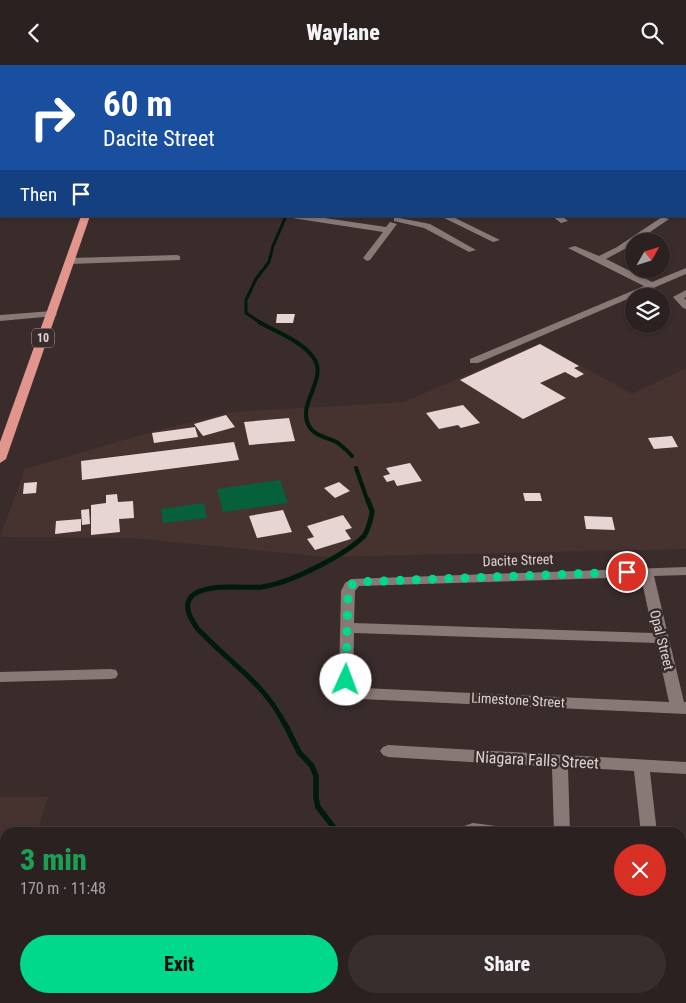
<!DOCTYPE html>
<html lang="en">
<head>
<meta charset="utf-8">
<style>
	body { margin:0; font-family:"Roboto Condensed",sans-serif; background:#372e2d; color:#f1f3f6; height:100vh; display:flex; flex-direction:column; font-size:19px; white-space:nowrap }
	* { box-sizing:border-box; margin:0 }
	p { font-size:16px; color:#a6a3a5 }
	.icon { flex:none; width:28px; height:28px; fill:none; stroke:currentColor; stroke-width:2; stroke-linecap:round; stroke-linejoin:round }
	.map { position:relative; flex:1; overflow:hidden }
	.panel { position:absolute; left:0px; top:762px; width:686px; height:176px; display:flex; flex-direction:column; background:#2b2120; border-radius:15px 15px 0 0; box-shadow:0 1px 4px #0004,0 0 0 1px #473e3e }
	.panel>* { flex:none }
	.top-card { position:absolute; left:0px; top:0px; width:686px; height:152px; box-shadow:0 1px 4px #0004,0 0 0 1px #473e3e; background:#1a4fa0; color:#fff; overflow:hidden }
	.needle { width:32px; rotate:51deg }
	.controls { position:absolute; left:625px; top:168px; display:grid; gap:10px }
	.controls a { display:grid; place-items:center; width:45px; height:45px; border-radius:50%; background:#2b2120; box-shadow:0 1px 4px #0004,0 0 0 1px #473e3e; font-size:25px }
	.pin { position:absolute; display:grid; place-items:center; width:42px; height:42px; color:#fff; margin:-21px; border:2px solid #fff; border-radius:50%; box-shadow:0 1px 5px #0007 }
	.me { position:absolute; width:55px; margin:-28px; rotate:2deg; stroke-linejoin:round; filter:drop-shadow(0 0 4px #0008) }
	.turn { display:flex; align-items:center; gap:18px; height:105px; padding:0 20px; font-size:22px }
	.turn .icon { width:65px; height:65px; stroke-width:2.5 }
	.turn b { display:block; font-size:35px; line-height:42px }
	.then { display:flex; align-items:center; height:48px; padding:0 20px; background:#0003; gap:10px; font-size:19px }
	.round { display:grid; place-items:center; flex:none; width:52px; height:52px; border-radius:26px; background:#372e2d }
	.head { display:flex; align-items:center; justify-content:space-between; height:85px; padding:0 20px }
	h1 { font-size:30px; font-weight:800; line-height:38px; color:#1e9e55 }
	.action { display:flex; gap:10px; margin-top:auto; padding:10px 20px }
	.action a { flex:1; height:58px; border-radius:30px; background:#00d98c; color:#111; font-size:20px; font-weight:800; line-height:58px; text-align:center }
	.action a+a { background:#372e2d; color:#f1f3f6 }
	header { display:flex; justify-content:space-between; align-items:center; height:65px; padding:0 20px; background:#2b2120; font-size:22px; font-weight:800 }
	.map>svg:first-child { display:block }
	.built { fill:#46322f }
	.green { fill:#07603c }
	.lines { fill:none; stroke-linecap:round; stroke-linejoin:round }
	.stream-far4 { stroke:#001a0c; stroke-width:2.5 }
	.stream-far3 { stroke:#001a0c; stroke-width:3 }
	.stream-far2 { stroke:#001a0c; stroke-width:4 }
	.stream-far1 { stroke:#001a0c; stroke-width:5 }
	.stream { stroke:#001a0c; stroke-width:5.5 }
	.building { fill:#e6d5d3 }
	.minor { fill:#887876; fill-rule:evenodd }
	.tertiary { fill:#887876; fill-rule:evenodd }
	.trunk { fill:#e2958c; fill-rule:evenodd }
	.route { stroke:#00d98c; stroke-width:9; stroke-dasharray:0 16.2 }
	.labels { text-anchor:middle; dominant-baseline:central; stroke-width:5; stroke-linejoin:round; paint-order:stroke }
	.shield { fill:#392c2b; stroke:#aba1a0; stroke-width:1 }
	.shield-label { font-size:12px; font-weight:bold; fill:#dcd3d2 }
	.street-label { font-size:14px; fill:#dcd3d2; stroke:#392c2b }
	.near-street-label { font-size:16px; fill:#dcd3d2; stroke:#392c2b }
</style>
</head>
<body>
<header><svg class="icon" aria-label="back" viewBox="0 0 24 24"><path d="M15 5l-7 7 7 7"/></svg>Waylane<svg class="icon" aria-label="search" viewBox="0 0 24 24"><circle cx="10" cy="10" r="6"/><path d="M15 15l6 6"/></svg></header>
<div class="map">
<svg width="686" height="938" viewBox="0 0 686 938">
	<rect width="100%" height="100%" fill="#392c2b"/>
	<path class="built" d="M540,278L632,329L686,303V484L325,492L131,473L0,472L25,404L151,367L232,347L404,337Z
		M0,732H48L37,767L5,768V834H0Z"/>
	<path class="green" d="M280,415L288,438L223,447L217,424Z
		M204,438L207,453L163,458L161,444Z"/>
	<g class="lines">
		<path class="stream-far4" d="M27,1L29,0
			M355,1L358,0"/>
		<path class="stream-far3" d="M261,258L246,248V235L256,214L269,197L273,181L286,151"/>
		<path class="stream-far2" d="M259,257C276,267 300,275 313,292C330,315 293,340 311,364C317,372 330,373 338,378C343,382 348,386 352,391
			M356,403L368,437"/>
		<path class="stream-far1" d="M285,660C265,618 227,596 197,563C191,554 183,542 191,532C204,517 244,524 262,522C290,518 344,491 364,471C367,467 372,452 372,446C371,443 369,439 368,435"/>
		<path class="stream" d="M285,659L299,687L312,701L316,711V733L318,742L338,768
			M388,934L389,938"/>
	</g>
	<path class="building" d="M277,249H295L293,258H276Z
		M540,279L579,301L574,303L584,309L576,313L565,307L540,318L566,333L523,354L460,315Z
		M463,340L480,358L461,363L458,360L439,364L426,348Z
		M226,350L235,362L203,371L194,359Z
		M289,353L295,376L249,380L244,357Z
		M195,362L198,372L154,378L152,368Z
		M672,371L678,382L654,384L648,373Z
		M234,377L239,395L82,415L81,396Z
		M410,398L422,416L397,421L394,415L387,417L383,411L390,409L386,403Z
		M37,417L36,428L23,429L24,418Z
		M339,417L350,426L335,433L324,423Z
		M523,428H540L542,436H525Z
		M117,429L118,437L133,436L134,453L119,454L120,467L91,470V440L106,438V430Z
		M89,444L90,459L82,460L81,445Z
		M283,445L292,467L257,473L249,451Z
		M343,450L352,463L345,465L351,474L315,485L307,474L314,472L307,461Z
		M584,451L612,452L615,465L586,464Z
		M81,454V466L55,469L56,456Z"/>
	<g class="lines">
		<path class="minor" d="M293,0H299V1H293Z
			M685,33H686V37H685Z
			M0,76H1V80H0Z
			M0,125H1V129H0Z
			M288,151H311L386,162L390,157L397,159L370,195L367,196L363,193L383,167L292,153Z
			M440,151H451L500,175L493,177Z
			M552,151H562L568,156L561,158Z
			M394,152L430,159L476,185L469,187L424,163L394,156Z
			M662,152L669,154L637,176H634V179L606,194L652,217L686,203V209L478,298H470V294L644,221L568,183L575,181L599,191L617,182Z
			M177,190L180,191V195L71,199L67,196L71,193Z
			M686,225V232L684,233L686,235V244L683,243L673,232Z
			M52,246L57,249L55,251L0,256V250Z
			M686,502V510L654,511L684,637H686V649L361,634L346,627L339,615L341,526L345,518L351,514ZM641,512L653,568L354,558L355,526L359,521ZM354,568L656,578L669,637L363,623L356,619L353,615Z
			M111,604L116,605L118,609L116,613L111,614L0,617V607Z
			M388,680L686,697V709L650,707L657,768H641L634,706L568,702L570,768H554L552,702L388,692L383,690L380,686L383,682Z
			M473,758L512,763L514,768H456L458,763Z
			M446,934H464V938H446Z
			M560,934H578V938H560Z
			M659,934H677V938H659Z"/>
		<path class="tertiary" d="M685,99H686V103H685Z"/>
		<path class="trunk" d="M81,151H90L6,394L0,398V377Z"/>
	</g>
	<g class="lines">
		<path class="route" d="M346,615L348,526L350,521L356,517L627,507"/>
	</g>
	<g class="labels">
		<rect class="shield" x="32" y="263.5" width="22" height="19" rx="4"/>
		<g class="shield-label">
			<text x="43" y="273">10</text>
		</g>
		<g class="street-label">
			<text transform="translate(518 495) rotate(-2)">Dacite Street</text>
			<text transform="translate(662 575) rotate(76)">Opal Street</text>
			<text transform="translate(518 635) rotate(3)">Limestone Street</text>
		</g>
		<g class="near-street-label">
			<text transform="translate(537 695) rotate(3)">Niagara Falls Street</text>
		</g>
	</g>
</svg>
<div class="controls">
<a><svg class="needle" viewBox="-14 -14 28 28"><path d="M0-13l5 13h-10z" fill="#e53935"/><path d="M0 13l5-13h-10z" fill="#a6a3a5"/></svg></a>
<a><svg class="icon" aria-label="layers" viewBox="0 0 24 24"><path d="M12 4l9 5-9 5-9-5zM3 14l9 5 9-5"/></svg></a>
</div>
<div class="pin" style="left:627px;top:507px;background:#d93025"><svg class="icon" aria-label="arrive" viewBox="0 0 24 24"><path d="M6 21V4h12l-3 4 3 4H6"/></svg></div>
<svg class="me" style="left:346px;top:615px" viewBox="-20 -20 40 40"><circle r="19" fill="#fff"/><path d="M0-13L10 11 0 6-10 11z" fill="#00d98c"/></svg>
<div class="top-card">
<div class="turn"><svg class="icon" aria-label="right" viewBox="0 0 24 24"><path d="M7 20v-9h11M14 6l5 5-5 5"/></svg><div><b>60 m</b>Dacite Street</div></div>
<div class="then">Then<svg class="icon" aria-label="arrive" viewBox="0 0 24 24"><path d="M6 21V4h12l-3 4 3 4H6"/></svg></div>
</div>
<section class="panel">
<div class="head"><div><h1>3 min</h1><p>170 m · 11:48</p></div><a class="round" style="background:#d93025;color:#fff"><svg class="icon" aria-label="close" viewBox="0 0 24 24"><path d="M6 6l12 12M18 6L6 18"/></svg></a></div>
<div class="action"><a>Exit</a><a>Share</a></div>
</section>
</div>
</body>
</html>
